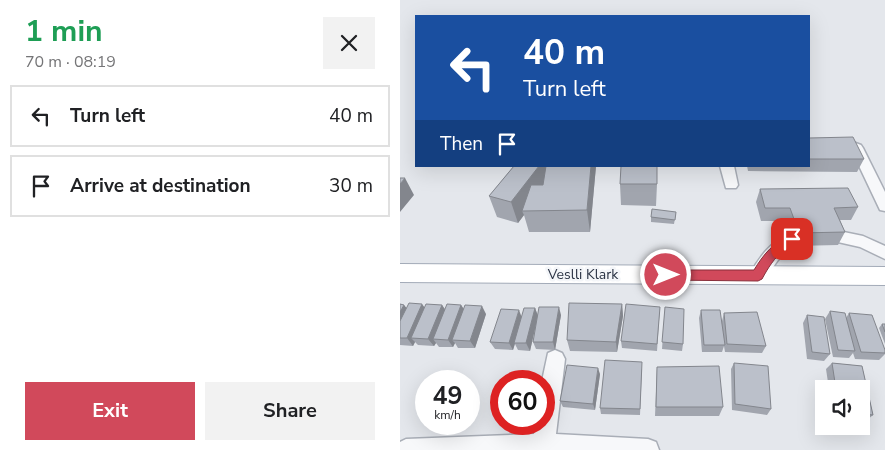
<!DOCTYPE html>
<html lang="en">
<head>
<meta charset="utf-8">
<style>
	body { margin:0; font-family:"Nunito Sans",sans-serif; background:#f2f2f2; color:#202124; height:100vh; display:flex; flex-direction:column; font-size:19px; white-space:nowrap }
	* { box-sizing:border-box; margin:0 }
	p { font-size:16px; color:#757577 }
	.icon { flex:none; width:28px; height:28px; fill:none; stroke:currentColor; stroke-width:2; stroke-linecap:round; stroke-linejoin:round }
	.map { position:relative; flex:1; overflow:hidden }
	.side { display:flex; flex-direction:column; background:#fff; width:400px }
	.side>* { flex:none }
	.top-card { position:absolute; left:15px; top:15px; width:395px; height:152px; border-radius:0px; box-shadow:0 5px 20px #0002; background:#1a4fa0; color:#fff; overflow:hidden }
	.fabs { position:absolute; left:415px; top:380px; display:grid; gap:10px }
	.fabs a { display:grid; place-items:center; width:55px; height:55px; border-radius:0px; background:#fff; box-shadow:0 5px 20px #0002; font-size:25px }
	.speed { position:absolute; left:15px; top:370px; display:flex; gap:10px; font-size:25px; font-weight:700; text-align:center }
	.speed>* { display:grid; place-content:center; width:65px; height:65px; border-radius:50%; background:#fff; box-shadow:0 5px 20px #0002; line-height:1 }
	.speed small { font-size:12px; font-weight:400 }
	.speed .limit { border:8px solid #d22; background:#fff; color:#111 }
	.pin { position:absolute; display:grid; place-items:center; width:42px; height:42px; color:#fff; margin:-21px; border-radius:10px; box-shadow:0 2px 8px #0006 }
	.me { position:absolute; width:55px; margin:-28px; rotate:90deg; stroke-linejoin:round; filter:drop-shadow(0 0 4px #0008) }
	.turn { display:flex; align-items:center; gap:18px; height:105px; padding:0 25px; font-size:22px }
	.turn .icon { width:65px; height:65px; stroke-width:2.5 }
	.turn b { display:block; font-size:35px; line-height:42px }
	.then { display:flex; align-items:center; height:48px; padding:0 25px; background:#0003; gap:10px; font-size:19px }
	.round { display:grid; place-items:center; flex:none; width:52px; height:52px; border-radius:0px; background:#f2f2f2 }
	.head { display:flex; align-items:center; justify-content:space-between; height:85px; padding:0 25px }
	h1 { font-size:30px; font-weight:700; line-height:38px; color:#1e9e55 }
	.button { display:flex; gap:10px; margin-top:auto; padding:10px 25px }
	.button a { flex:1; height:58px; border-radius:0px; background:#d1495b; color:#fff; font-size:20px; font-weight:700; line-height:58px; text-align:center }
	.button a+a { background:#f2f2f2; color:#202124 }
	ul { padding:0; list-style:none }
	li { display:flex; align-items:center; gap:15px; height:62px; margin:0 10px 8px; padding:0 15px; border:2px solid #e0e0e0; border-radius:0px }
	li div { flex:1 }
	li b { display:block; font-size:19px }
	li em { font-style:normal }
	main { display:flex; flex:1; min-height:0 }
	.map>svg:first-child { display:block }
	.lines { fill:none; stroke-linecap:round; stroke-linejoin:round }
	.minor-casing { stroke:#a9aeb7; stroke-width:3 }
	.major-casing { stroke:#a3abb8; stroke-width:2 }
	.minor { fill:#f7f8fa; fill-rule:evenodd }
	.major { fill:#fff; fill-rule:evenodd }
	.wall { fill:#a1a5ae }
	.shaded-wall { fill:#83868d }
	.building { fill:#bbc0ca; stroke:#83868d }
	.route { fill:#d1495b; stroke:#882f3b }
	.labels { text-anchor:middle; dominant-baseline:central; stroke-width:5; stroke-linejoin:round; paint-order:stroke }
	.street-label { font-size:14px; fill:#2b3445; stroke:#f4f6f9 }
</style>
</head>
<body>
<main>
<section class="side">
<div class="head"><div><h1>1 min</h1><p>70 m · 08:19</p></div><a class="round"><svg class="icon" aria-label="close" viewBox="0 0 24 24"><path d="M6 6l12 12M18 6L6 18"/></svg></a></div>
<ul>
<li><svg class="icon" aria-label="left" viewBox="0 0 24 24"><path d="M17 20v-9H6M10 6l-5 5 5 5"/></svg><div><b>Turn left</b></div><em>40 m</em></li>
<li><svg class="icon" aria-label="arrive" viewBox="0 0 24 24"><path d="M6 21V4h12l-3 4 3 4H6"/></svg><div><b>Arrive at destination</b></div><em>30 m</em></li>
</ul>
<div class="button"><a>Exit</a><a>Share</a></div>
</section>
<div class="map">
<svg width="485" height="450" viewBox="0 0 485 450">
	<rect width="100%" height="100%" fill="#e4e7ec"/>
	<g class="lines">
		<defs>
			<path id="minor" d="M453,142L461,145L463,148L485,192V211L480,210L452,151L447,146Z
				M320,166H334L338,185L336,188H326Z
				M434,230L463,236L485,246V259L460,247L429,240L426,236L429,232Z
				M392,233L397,235L400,239L397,243L378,260L364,280L358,282L352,280L350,275C358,258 373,239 392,233Z
				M155,350L162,353L165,359L156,434L248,439L256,442L259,450H0V442L6,439L134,434L136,424H144V381H142L148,353Z"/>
			<path id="major" d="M0,264L485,267V285L0,282Z"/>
		</defs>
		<use href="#minor" class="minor-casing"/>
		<use href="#major" class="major-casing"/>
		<use href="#minor" class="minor"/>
		<use href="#major" class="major"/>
	</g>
	<path class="wall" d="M409,138L464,159L457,172L348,171L347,166H409Z
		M114,166H196L190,232H129L124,215L118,223L97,217L89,196Z
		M220,184H257L256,206L221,205Z
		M360,189L458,207L451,220H440L445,232L438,245L394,246L385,221H361L356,202Z
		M276,212L274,224L251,222V217Z
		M0,304L4,305L6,308H25L42,305L45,309L61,305L64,309L86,314L75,348H58L55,343L53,347H39L36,343L34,346L18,345L15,342L13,346L0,345Z
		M222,304L223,316L217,352L170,351L167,340Z
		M260,307L257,351L222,348L221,341Z
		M265,307L283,344L282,351L262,349Z
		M135,308L138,316L161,315L155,350L136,349L133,342L136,323L130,351L118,350L115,344L113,350L95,349L90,342L121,317Z
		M301,310L322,321L324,313L366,346L362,353L325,352L324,346L322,352H302L299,318Z
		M430,311L446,318L449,313L485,353V354L479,360L455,359L453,353L449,358L433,357L425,319Z
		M407,315L430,354L424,361L407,359L403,323Z
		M482,324H485V344L479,328Z
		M334,363L371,409L367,415L332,410L331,369Z
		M432,363L462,366L473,415L466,421H461V389H429L426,369Z
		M257,367L323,407L319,416H255Z
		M242,369L240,415L201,414L200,408Z
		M200,374L195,410L163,407L160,401Z"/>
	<path class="shaded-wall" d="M139,166H150L152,176L122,211L124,215L118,223L111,202Z
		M191,166H196L190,232L187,210Z
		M5,178L14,195L0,212V184Z
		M22,304L28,312L11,338L15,342L13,346L7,338Z
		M222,304L223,316L217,352L216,342Z
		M4,305L10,312L0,335V312Z
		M42,305L47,313L33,339L36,343L34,346L28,339Z
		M61,305L66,313L52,340L55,343L53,347L48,340Z
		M82,306L86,314L75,348L70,341Z
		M159,307L161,315L155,350L153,342Z
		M135,308L138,316L130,351L126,343Z
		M119,310L122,318L113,350L109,343Z
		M198,368L200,374L195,410L193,404Z"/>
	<path class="building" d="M453,137L464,159H409V138Z
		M114,166H139L111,202L89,196Z
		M146,166H191L187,210L122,211L131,185H143Z
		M221,166H257V184H220Z
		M0,178H5L0,184Z
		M448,188L458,207L434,208L445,232L399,233L390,208H365L360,189Z
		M252,209L276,212L275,220L251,217Z
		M9,303L22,304L7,338H0V321Z
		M169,303L222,304L216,342L167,340Z
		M0,304L4,305L0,312Z
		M26,304L42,305L28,339L11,338Z
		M47,304L61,305L48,340L33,339Z
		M226,304L260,307L257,344L221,341Z
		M65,305L82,306L70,341L52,340Z
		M139,307H159L153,342H133Z
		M265,307L284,309L283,344L262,342Z
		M124,308H135L126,343H114Z
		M101,309L119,310L109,343L90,342Z
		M301,310H320L325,345H304Z
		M430,311L445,313L455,351L438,350Z
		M357,312L366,346L327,344L324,313Z
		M449,313L472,315L485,350V353L461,352Z
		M407,315L424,317L430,354L412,352Z
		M482,324H485V332Z
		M205,360L242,362L240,409L200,408Z
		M334,363L368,366L371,409L335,404Z
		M432,363L462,366L473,415L461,414V389H436Z
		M167,365L198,368L193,404L160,401Z
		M319,366L323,407H256L257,367Z"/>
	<path class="route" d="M392,235L396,236L398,239C394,245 389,246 385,249C374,258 368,268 362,279L358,281L266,280L261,279L259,275L261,271L266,270H354C363,255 374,241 392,235Z"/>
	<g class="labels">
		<g class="street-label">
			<text x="183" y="274">Veslli Klark</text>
		</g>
	</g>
</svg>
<div class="fabs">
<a><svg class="icon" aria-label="sound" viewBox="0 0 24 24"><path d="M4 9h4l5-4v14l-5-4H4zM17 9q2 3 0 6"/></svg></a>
</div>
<div class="speed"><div>49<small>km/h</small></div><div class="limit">60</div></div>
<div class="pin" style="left:392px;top:239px;background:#d93025"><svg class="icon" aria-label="arrive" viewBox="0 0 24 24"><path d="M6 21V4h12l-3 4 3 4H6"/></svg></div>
<svg class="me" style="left:266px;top:275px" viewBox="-20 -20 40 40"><circle r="17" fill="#d1495b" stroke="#fff" stroke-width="3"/><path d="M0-11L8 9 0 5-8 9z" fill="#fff"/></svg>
<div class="top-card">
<div class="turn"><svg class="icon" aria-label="left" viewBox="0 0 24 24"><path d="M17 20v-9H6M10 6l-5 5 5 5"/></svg><div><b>40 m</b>Turn left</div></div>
<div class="then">Then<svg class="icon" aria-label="arrive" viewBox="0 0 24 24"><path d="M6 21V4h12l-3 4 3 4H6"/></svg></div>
</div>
</div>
</main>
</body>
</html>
